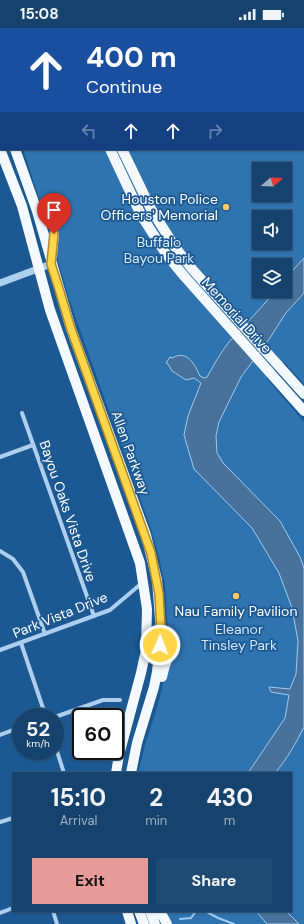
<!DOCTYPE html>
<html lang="en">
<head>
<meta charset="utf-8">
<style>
	body { margin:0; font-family:"DM Sans",sans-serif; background:#1e4a73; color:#f1f3f6; height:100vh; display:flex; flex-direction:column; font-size:15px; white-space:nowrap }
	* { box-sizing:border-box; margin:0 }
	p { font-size:13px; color:#9db0c2 }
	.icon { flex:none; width:22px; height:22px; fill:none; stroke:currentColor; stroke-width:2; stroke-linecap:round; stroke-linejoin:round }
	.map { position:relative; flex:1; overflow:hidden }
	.side { position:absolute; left:12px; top:744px; width:280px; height:140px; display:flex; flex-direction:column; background:#15436e; border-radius:0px; box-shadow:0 1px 3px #0004,0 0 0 1px #345c81 }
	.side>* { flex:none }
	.hud { position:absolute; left:0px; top:0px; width:304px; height:122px; box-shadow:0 1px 3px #0004,0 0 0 1px #345c81; background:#1a4fa0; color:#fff; overflow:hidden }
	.needle { width:26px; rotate:71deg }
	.controls { position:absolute; left:252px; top:134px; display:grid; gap:8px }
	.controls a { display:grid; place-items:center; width:40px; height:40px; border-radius:0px; background:#15436e; box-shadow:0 1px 3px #0004,0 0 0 1px #345c81; font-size:20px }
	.speed { position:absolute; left:12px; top:680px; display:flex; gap:8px; font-size:20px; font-weight:700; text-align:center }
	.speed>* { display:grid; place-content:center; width:52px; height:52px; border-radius:50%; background:#15436e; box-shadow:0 1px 3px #0004,0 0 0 1px #345c81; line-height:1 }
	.speed small { font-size:10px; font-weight:400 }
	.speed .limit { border:2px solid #111; border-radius:6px; background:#fff; color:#111 }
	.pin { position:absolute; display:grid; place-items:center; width:34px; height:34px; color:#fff; margin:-41px -17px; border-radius:50% 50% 50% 0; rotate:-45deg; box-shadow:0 0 4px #0007 }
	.pin .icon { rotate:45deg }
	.me { position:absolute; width:44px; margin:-22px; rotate:2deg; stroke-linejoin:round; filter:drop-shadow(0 0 3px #0008) }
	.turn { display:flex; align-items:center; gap:14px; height:84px; padding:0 20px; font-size:18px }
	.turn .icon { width:52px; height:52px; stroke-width:2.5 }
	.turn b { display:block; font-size:28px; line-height:34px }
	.lanes { display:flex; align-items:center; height:38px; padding:0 20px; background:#0003; justify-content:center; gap:20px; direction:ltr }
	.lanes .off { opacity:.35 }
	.eta { display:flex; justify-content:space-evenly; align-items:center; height:68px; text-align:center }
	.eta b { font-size:24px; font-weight:700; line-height:28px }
	.primary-button { display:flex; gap:8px; margin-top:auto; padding:8px 20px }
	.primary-button a { flex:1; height:46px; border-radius:0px; background:#e69b98; color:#111; font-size:16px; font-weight:700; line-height:46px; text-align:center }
	.primary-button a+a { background:#1e4a73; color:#f1f3f6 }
	.status { display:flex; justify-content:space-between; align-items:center; height:28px; padding:0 20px; background:#15436e; direction:ltr }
	.status svg { height:11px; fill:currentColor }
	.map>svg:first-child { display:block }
	.green { fill:#2f73af; fill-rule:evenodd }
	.water { fill:#48729b; stroke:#a0cbf0 }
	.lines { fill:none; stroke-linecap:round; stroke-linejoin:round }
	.stream { stroke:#a0cbf0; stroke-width:2 }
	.minor { stroke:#adcfee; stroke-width:4 }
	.tertiary { stroke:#adcfee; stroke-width:7 }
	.primary { stroke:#f4f9ff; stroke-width:10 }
	.route-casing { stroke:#a68a30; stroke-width:10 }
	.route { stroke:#ffd54a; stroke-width:7 }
	.poi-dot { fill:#fec86b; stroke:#1c5992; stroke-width:1.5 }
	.labels { text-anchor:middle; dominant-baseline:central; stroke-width:3.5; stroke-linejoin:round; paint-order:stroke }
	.poi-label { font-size:14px; fill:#fff; stroke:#1c5992; text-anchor:end }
	.park-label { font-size:14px; fill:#d3e8fa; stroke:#1c5992 }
	.street-label { font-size:14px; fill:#fff; stroke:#1c5992 }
</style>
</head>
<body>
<div class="status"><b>15:08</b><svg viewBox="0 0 49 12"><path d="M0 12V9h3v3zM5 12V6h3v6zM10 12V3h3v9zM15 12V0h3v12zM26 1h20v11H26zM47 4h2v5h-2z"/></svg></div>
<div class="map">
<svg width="304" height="896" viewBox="0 0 304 896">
	<rect width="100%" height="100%" fill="#1c5992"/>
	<path class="green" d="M0,0H304V356L284,334L267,351L304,394V896H172L166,883H291V745H138L145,717L157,680L166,644L164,632L168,603L165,557L158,525L150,498L69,271L48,198L23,121H303V1H1V58ZM259,141H285V167H259ZM259,189H285V215H259ZM259,237H285V263H259Z"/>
	<path class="water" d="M304,230V265L285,286L270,310L241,349L219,394L216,408L217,425L223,435L280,493L300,529L304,540V699C296,715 287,731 275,745H248L285,690L289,667L271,664L269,659L290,661L296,646L298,613L292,580L279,545L252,500L194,441L184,407L188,388L201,355L194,350L186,352L172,343L168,336L166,335L170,329L172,330C187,321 195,337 200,348L204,350L207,349C214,337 220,325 229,314C244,297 261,281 275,263H285V251Z
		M256,883H286L299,896H267Z"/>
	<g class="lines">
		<path class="stream" d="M205,883L218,890L234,896
			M180,891L191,890L196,883"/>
		<path class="minor" d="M22,385L94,588
			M0,429L33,417
			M0,523L13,531L23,544L45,606
			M21,615L46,689
			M0,622L110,582L142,555
			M55,689L103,672H120
			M0,707L21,699
			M55,717L64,745
			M0,794L13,790
			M53,883L57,896
			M0,885L13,880"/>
		<path class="tertiary" d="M0,255L51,236"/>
		<path class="primary" d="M56,0L57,1
			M68,0L69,1
			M0,77L1,80
			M0,121L22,178L50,282L140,535L147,581L146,622L141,645L119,727L116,745
			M15,121L37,183L71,301L146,507L157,552L161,604L157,644L154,659L137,715L131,745
			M110,121L141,187L166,226L184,248L304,383
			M122,121L151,181L175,219L193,242L304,366
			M52,228L54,206
			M162,649L165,637L170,625
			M127,883L131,896
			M139,883L144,896
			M150,883L155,896
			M160,883L167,896"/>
	</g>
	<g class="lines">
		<defs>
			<path id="route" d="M54,206L51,236L59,261L71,301L151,525L159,566L161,604L160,617"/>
		</defs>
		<use href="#route" class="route-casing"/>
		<use href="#route" class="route"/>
	</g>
	<g class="poi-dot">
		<circle cx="226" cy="179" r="4"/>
		<circle cx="236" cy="568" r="4"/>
	</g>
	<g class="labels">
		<g class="poi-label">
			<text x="218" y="171">Houston Police<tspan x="218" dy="16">Officers' Memorial</tspan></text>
			<text x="236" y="583" text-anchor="middle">Nau Family Pavilion</text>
		</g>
		<g class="park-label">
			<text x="159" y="214">Buffalo<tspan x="159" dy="16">Bayou Park</tspan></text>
			<text x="239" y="601">Eleanor<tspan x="239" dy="16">Tinsley Park</tspan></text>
		</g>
		<g class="street-label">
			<text transform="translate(237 287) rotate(48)">Memorial Drive</text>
			<text transform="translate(131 425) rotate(70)">Allen Parkway</text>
			<text transform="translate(68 483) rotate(71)">Bayou Oaks Vista Drive</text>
			<text transform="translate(60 587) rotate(-22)">Park Vista Drive</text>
		</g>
	</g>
</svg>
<div class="controls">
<a><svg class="needle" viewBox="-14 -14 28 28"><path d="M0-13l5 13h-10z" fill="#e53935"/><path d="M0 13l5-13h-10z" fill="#9db0c2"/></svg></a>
<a><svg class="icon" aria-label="sound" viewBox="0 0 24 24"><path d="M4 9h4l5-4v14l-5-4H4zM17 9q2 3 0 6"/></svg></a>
<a><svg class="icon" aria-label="layers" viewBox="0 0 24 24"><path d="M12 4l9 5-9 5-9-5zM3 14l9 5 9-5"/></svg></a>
</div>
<div class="speed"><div>52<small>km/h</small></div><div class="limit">60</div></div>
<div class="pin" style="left:54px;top:206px;background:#d93025"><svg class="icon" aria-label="arrive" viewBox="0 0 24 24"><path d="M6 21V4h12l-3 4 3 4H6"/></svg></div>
<svg class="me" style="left:160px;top:617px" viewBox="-20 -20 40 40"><circle r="17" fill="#ffd54a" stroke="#fff" stroke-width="3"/><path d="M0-11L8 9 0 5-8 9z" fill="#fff"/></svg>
<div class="hud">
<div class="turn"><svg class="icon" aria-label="ahead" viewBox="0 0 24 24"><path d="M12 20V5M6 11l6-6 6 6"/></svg><div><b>400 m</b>Continue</div></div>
<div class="lanes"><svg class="icon off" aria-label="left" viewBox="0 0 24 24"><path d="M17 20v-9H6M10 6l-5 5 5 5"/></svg><svg class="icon" aria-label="ahead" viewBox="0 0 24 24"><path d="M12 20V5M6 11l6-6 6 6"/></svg><svg class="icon" aria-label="ahead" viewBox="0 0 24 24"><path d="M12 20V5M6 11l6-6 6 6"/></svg><svg class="icon off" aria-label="right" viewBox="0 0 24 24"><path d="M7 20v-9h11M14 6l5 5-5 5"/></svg></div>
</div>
<section class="side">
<div class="eta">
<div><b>15:10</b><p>Arrival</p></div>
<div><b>2</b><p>min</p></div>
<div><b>430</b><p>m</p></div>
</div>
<div class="primary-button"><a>Exit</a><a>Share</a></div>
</section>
</div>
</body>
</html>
